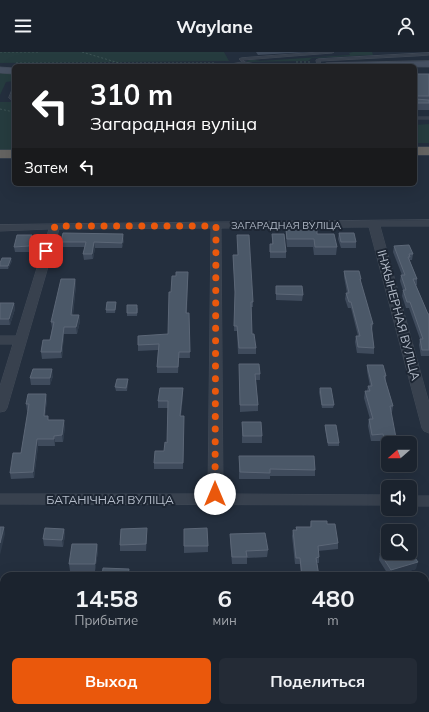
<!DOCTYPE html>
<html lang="ru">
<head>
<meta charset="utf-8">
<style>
	body { margin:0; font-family:Mulish,sans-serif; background:#242b36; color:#f1f3f6; height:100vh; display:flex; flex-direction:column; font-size:15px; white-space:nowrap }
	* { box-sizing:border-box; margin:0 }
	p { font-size:13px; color:#a0a4aa }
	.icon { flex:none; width:22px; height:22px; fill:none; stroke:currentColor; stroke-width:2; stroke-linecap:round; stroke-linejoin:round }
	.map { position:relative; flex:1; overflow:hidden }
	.drawer { position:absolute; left:0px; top:520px; width:429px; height:140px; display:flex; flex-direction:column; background:#1b232e; border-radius:12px 12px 0 0; box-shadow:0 4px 16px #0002,0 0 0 1px #39404a }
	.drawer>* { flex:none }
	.top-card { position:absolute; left:12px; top:12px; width:405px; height:122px; border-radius:6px; box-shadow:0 4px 16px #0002,0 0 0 1px #39404a; background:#202124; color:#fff; overflow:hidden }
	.needle { width:26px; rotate:250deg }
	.controls { position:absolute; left:381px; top:384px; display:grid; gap:8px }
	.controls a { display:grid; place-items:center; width:36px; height:36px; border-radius:6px; background:#1b232e; box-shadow:0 4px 16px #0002,0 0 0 1px #39404a; font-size:20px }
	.pin { position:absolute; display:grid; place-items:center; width:34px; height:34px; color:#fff; margin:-17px; border-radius:8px; box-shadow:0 2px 6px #0006 }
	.me { position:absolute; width:44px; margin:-22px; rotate:0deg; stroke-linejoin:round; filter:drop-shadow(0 0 3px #0008) }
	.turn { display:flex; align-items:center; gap:14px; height:84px; padding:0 12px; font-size:18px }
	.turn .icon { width:52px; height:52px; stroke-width:2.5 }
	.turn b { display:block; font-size:28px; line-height:34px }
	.then { display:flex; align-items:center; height:38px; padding:0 12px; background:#0003; gap:8px; font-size:15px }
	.eta { display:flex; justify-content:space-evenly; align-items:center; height:68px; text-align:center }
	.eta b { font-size:24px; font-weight:700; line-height:28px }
	.action { display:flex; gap:8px; margin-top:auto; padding:8px 12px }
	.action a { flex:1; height:46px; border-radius:6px; background:#ea580c; color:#fff; font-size:16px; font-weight:700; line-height:46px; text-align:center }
	.action a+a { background:#242b36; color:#f1f3f6 }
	header { display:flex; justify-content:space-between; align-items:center; height:52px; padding:0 12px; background:#1b232e; font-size:18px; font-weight:700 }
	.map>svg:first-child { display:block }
	.green { fill:#263c3f }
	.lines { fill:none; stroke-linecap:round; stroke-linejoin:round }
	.service-casing { stroke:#414a57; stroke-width:1 }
	.minor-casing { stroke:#414a57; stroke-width:1 }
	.secondary-casing { stroke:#414a57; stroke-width:1 }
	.trunk-casing { stroke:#434c59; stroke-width:1 }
	.path { stroke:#3f5557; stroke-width:1; stroke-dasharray:2 2; stroke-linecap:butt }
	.service { fill:#38414e; fill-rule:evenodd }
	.minor { fill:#38414e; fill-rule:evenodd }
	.secondary { fill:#465061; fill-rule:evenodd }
	.trunk { fill:#656462; fill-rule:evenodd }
	.wall { fill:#3f4b5c }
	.shaded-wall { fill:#2f3b4b }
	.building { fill:#4b5868; stroke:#5c6777 }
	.route { stroke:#ea580c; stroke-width:7; stroke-dasharray:0 12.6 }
	.labels { text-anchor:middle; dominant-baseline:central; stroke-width:4; stroke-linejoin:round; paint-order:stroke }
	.far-street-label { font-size:10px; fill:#b4bcc9; stroke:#1d2633 }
	.street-label { font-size:12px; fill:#b4bcc9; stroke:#1d2633 }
</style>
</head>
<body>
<header><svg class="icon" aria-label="menu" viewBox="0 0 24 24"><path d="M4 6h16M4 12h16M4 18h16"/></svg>Waylane<svg class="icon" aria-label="person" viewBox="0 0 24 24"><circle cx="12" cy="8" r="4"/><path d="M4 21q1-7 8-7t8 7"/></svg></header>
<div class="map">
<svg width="429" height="660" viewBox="0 0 429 660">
	<rect width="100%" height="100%" fill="#242f3e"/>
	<path class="green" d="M0,0H224L229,9L0,11Z
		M353,0H372L373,3L312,6L308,9L246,10L251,7L260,9L350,3L349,1Z
		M0,20L14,21V29L6,30L0,43Z
		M0,50H14V98H0Z
		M429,72V91H415V73Z"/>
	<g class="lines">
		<defs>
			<path id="service" d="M319,0H334L332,1L243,8L245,10L266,14C258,14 250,12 243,12C235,12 228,14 220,14L242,10L239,7L241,6Z
				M429,1V3L415,4L320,9L321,14H317L316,8L318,7Z
				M13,36H14L13,46L14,47V50L9,46Z
				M415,65H429V67H415Z"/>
			<path id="minor" d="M429,168V174H380L429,351V381L424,379L422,376L369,175L221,176L223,442L388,443V453L0,452V442H208L211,176L59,177L7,356L5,359L0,360V334L13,292H0V284H16L49,177L0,179V173Z
				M410,444H429V454H410Z
				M425,625H429V641H425Z
				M0,626H4V642H0Z"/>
			<path id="secondary" d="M429,9V15L321,14L326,11Z
				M0,15L14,16V22L0,21Z"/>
			<path id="trunk" d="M415,95H429V103H415Z
				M0,98H14V106H0Z"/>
		</defs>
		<use href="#service" class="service-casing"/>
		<use href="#minor" class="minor-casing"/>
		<use href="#secondary" class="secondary-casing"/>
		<use href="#trunk" class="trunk-casing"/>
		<path class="path" d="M0,0H40
			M82,0L119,11
			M296,10H312
			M16,11H216
			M0,57L14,60"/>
		<use href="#service" class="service"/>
		<use href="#minor" class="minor"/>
		<use href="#secondary" class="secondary"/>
		<use href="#trunk" class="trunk"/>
	</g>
	<path class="wall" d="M256,0H308L258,3Z
		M415,22H429V58H415Z
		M286,178L317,182L337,195L336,203H314L313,195H287L286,186Z
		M339,181L356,190V196H341L338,187Z
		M272,182L286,200V206H270V192H272Z
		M124,188L122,196H95L93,207L84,208L83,202L85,195H62L61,190Z
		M33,189L30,200H15L14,195Z
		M394,194L413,202L412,208H410V209L417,227V233H416L428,262H429V304H421L419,293L420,287L409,256H406L402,244L403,238L400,229L401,223H402L393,200Z
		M233,203L253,250V255H251L252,282L256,296V302H238L237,279H234L235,244Z
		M12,209L8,217H0V211Z
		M344,219L361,227V232L373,272L372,278L374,296V302L357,301L355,290L356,284H358L351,256H348L345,247L346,241H347L344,225Z
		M188,220L187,261H189L190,306H179L178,321H157V315L158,298L138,299V293L168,282L176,224Z
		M75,227L76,233L73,263H79L80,269L77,282H64L62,306L42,307L41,300L50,288L52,276L51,270Z
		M276,234L303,243L302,249L276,248Z
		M0,251H14L15,257L10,273H0Z
		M116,253L115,261H106V258Z
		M138,256L137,264H127V261Z
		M239,312L260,322V328H256L258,353V359L240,360Z
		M367,313L386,324V330L393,354L392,360H391L388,391V413H408L406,420H388L382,389H371L368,374L369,367H370L364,346L365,339H367L368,334H370L367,319Z
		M53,324L50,333H31L30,326Z
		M128,327V330L127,339H116L115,335Z
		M183,336V343L181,364H184L183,417H154V411L164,399L167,391L168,356H158V349Z
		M320,336L334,353L333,356H322L319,340Z
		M47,348L45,364L48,368L65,374L63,390H55V394H38L34,426L11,427L10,421L21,401L28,359H27L26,352Z
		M242,370L262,384V391H242Z
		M325,373L339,391V394H328L325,377Z
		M239,404L315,418V424H270V427H239Z
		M311,469L327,472L338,491V497L318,499L319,505V511H317L319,524H328H301L300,512H295L292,484L293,478H296V475H310Z
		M64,477L65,483L63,495L44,494L43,487Z
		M184,477L208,494V500L184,501Z
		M230,482L268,498L267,505L247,506V512H232L230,489Z
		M147,483L146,499H120V493Z
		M97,492L98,499L95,519H70L69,512Z
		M380,501L416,517L392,524H389L379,508Z
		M0,579H4V602H0Z"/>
	<path class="shaded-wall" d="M123,182L124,188L122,196V191Z
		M32,183L33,189L30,200L29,194Z
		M94,190L95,196L93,207L92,202Z
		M11,206L12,209L8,217V214Z
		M75,227L76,233L72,269L71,263Z
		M14,251L15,257L10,273L9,267Z
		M79,263L80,269L77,282L76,275Z
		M64,275V282L62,306L61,300Z
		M52,317L53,324L50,333V326Z
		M183,336V343L180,370V364Z
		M46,342L47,348L44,371V364Z
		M64,368L65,374L63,390L62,383Z
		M54,384L55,390V394L54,387Z
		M37,387L38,394L34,426L33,420Z
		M4,475L5,482L0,503V491Z
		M147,476V483L146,499V492Z
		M64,477L65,483L63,495L62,488Z
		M97,492L98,499L95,519V512Z
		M418,510L416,517L392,524H390L391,518Z"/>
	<path class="building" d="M415,22H429V44H416L415,46Z
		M415,47L429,48V51H415Z
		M286,178H317V182H334L337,195H315L314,187H287Z
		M63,181L123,182L122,191L94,190L92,202H83L86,190H61Z
		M339,181H354L356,190H341Z
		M272,182H284L286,200H270V192H273Z
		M17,183H32L29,194L14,195Z
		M237,183H249L253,250H251L252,282H254L256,296H239L237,274H234L235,240L233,203H238Z
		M409,193L413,202H409L410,205H408L417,227H413L428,262H429V298H422L420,287H423L410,250H407L403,238H406L401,223H405L394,194Z
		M2,206H11L8,214H0V211Z
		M344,219H359L361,227H360L373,272H371L374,296L358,295L356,284H360L351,250H349L346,241H349Z
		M176,220H188L186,261H189L190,300H179L178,315H157L159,292L138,293V284L168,282L169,240H171L172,224H176Z
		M61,227H75L71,263H79L76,275H64L61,300H41L43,288H50L54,270H51Z
		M276,234H302L303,243L276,242Z
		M107,250H116L115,258H106Z
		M0,251H14L9,267H0Z
		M127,253H137V261H127Z
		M239,312H259L260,322H255L258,353H240Z
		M367,313H383L386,324H384L393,354H390L397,391H388V406L383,382L372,383L369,367H373L365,339H370L368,334H372Z
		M33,317H52L50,326H30Z
		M117,327H128L126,336L115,335Z
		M160,336H183L180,364H184L183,411H154L155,399H164L165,390L167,391L168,349H158Z
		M320,336H331L334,353H322Z
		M28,342H46L44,364H48V368H64L62,383L54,384V387H37L33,420L10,421L13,401H21L29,352H26Z
		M242,370H261L262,384H243Z
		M325,373H336L339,391H328Z
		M239,404H314L315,418L270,417V421L240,420Z
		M311,469H327V472H335L338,491L318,494L319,505L316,506L319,524H328H302L300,506H296L293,478H297L296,475H311Z
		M0,475H4L0,491Z
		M45,476L64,477L62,488L43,487Z
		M147,476L146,492L120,493L121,477Z
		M207,476L208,494H184V477Z
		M265,481L268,498L246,499L247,505H232L230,482Z
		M72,492H97L95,512H69Z
		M388,499V501H410V499L418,510L391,518L380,501Z
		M103,516L129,517L128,524H102Z
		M0,579H4L3,595H0Z"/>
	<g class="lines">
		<path class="route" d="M46,199L55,174H216L215,442"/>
	</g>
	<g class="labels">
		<g class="far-street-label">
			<text x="286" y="173">ЗАГАРАДНАЯ ВУЛІЦА</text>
		</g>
		<g class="street-label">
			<text transform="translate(399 263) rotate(75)">ІНЖЫНЕРНАЯ ВУЛІЦА</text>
			<text x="110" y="447">БАТАНІЧНАЯ ВУЛІЦА</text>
		</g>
	</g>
</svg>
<div class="controls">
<a><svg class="needle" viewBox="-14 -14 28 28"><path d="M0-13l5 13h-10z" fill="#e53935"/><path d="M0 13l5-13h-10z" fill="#a0a4aa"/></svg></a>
<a><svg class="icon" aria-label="sound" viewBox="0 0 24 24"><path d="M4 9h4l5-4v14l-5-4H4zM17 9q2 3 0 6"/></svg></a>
<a><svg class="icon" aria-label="search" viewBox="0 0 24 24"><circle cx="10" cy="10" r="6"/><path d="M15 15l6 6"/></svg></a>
</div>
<div class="pin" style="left:46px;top:199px;background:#d93025"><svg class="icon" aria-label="arrive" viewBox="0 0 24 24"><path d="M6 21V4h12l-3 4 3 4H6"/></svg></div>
<svg class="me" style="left:215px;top:442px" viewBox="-20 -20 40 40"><circle r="19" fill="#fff"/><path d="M0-13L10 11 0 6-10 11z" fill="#ea580c"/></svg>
<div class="top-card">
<div class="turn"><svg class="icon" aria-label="left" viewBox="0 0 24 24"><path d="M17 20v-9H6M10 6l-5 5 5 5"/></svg><div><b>310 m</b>Загарадная вуліца</div></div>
<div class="then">Затем<svg class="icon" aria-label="left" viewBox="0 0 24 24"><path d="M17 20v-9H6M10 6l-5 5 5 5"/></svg></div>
</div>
<section class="drawer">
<div class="eta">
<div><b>14:58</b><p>Прибытие</p></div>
<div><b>6</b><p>мин</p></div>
<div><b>480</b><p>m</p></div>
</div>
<div class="action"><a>Выход</a><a>Поделиться</a></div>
</section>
</div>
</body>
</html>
